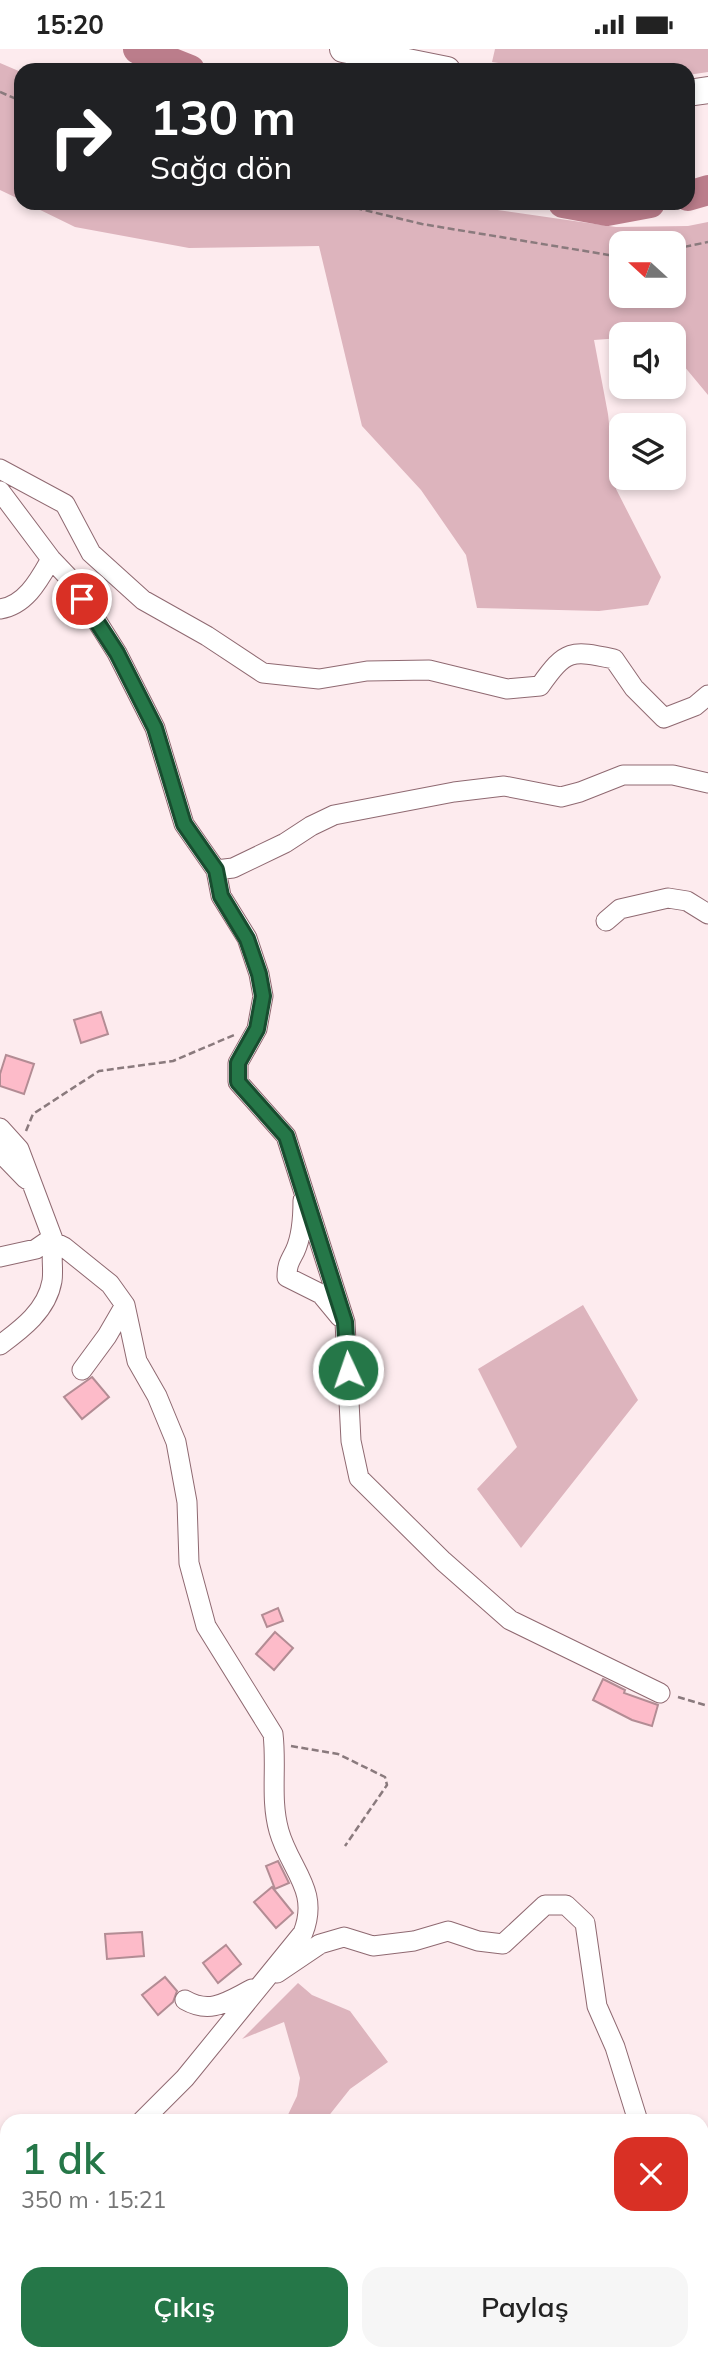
<!DOCTYPE html>
<html lang="tr">
<head>
<meta charset="utf-8">
<style>
	body { margin:0; font-family:Mulish,sans-serif; background:#f6f6f6; color:#222; height:100vh; display:flex; flex-direction:column; font-size:26px; white-space:nowrap }
	* { box-sizing:border-box; margin:0 }
	p { font-size:23px; color:#767676 }
	.icon { flex:none; width:38px; height:38px; fill:none; stroke:currentColor; stroke-width:2; stroke-linecap:round; stroke-linejoin:round }
	.map { position:relative; flex:1; overflow:hidden }
	.side { position:absolute; left:0px; top:2065px; width:709px; height:247px; display:flex; flex-direction:column; background:#fff; border-radius:21px 21px 0 0; box-shadow:0 4px 10px #0003 }
	.side>* { flex:none }
	.hud { position:absolute; left:14px; top:14px; width:681px; height:147px; border-radius:21px; box-shadow:0 4px 10px #0003; background:#202124; color:#fff; overflow:hidden }
	.needle { width:46px; rotate:291deg }
	.controls { position:absolute; left:609px; top:182px; display:grid; gap:14px }
	.controls a { display:grid; place-items:center; width:77px; height:77px; border-radius:14px; background:#fff; box-shadow:0 4px 10px #0003; font-size:35px }
	.pin { position:absolute; display:grid; place-items:center; width:60px; height:60px; color:#fff; margin:-30px; border:4px solid #fff; border-radius:50%; box-shadow:0 2px 7px #0007 }
	.me { position:absolute; width:77px; margin:-38px; rotate:357deg; stroke-linejoin:round; filter:drop-shadow(0 0 5px #0008) }
	.turn { display:flex; align-items:center; gap:24px; height:147px; padding:0 21px; font-size:32px }
	.turn .icon { width:91px; height:91px; stroke-width:2.5 }
	.turn b { display:block; font-size:49px; line-height:60px }
	.round { display:grid; place-items:center; flex:none; width:74px; height:74px; border-radius:21px; background:#f6f6f6 }
	.summary { display:flex; align-items:center; justify-content:space-between; height:119px; padding:0 21px }
	h1 { font-size:42px; font-weight:600; line-height:52px; color:#257748 }
	.button { display:flex; gap:14px; margin-top:auto; padding:14px 21px }
	.button a { flex:1; height:80px; border-radius:21px; background:#257748; color:#fff; font-size:28px; font-weight:600; line-height:80px; text-align:center }
	.button a+a { background:#f6f6f6; color:#222 }
	.status { display:flex; justify-content:space-between; align-items:center; height:49px; padding:0 35px; background:#fff; direction:ltr }
	.status svg { height:19px; fill:currentColor }
	.map>svg:first-child { display:block }
	.green { fill:#ddb4bd; fill-rule:evenodd }
	.lines { fill:none; stroke-linecap:round; stroke-linejoin:round }
	.stream { stroke:#bb7d8b; stroke-width:5 }
	.river { stroke:#bb7d8b; stroke-width:30 }
	.building { fill:#fdbbc9; stroke:#b38c94; stroke-width:2 }
	.street-casing { stroke:#8f6971; stroke-width:21 }
	.secondary-casing { stroke:#8f6971; stroke-width:28 }
	.path { stroke:#8a7a7d; stroke-width:2.5; stroke-dasharray:7 3.5; stroke-linecap:butt }
	.street { stroke:#fff; stroke-width:19 }
	.secondary { stroke:#fff; stroke-width:26 }
	.route-casing { stroke:#184d2f; stroke-width:18 }
	.route { stroke:#257748; stroke-width:12 }
</style>
</head>
<body>
<div class="status"><b>15:20</b><svg viewBox="0 0 49 12"><path d="M0 12V9h3v3zM5 12V6h3v6zM10 12V3h3v9zM15 12V0h3v12zM26 1h20v11H26zM47 4h2v5h-2z"/></svg></div>
<div class="map">
<svg width="708" height="2311" viewBox="0 0 708 2311">
	<rect width="100%" height="100%" fill="#fdebee"/>
	<path class="green" d="M495,0H708V23L688,26V21H543L492,13Z
		M0,14L21,23V151L0,141Z
		M26,154H448L616,178L688,177L708,173V346L674,305V285H621V289L594,291L608,365L616,440L661,528L648,556L599,562L477,559L466,506L421,441L362,377L319,197L189,199L75,178ZM674,194V247H621V194Z
		M583,1256L638,1351L521,1499L477,1440L517,1398L478,1320Z
		M298,1934L312,1946L350,1962L388,2013L350,2040L327,2069L337,2072H285L297,2047L300,2029L284,1973L242,1990Z
		M479,2305H548L546,2311H489Z"/>
	<g class="lines">
		<path class="stream" d="M702,2108L708,2105
			M0,2155L7,2156"/>
		<path class="river" d="M138,0L190,21
			M688,147L708,141
			M563,154L607,162L650,154"/>
	</g>
	<path class="building" d="M101,963L108,985L81,994L74,971Z
		M6,1006L34,1015L24,1045L0,1037V1025Z
		M92,1328L109,1348L82,1370L64,1348Z
		M278,1559L283,1572L267,1578L262,1566Z
		M275,1583L293,1599L274,1621L256,1605Z
		M603,1630L625,1641L624,1644L658,1656L652,1677L632,1671L593,1651Z
		M278,1812L289,1834L275,1840L266,1817Z
		M272,1838L293,1864L276,1879L254,1853Z
		M142,1883L144,1907L107,1910L105,1885Z
		M226,1896L241,1915L218,1934L203,1914Z
		M165,1928L177,1942L173,1953L158,1966L142,1946Z"/>
	<g class="lines">
		<defs>
			<path id="street" d="M0,420L65,455L91,504L143,551L207,587L263,624L319,630L367,622L429,621L507,640L540,637C566,600 571,601 614,610L634,639L664,669L695,657L708,646
				M0,442L51,510L71,531L117,604L155,679L184,775L216,821L233,819L285,794L311,777L334,766L454,743L504,737L561,748L580,743L623,726H673L708,734
				M0,560C26,556 39,531 51,510
				M216,821L221,847L247,889L259,925L263,947L257,980L238,1014V1033L286,1087L345,1273L351,1392L359,1429L443,1512L510,1571L660,1644
				M606,872L620,860L668,849L687,852L708,865
				M0,1079L19,1100L54,1193L64,1198L110,1235L125,1256L137,1312L157,1347L176,1393L187,1453L189,1514L206,1577L273,1685C277,1718 270,1750 279,1782C290,1821 320,1841 303,1884L185,2029L142,2072
				M0,1103L26,1130
				M303,1151C303,1167 302,1187 295,1202C290,1212 287,1215 287,1228L321,1245L340,1268
				M0,1208L36,1200L52,1189
				M0,1296C22,1280 47,1261 52,1232C54,1219 50,1206 54,1193
				M82,1321L107,1287L125,1256
				M277,1924L320,1895L344,1888L373,1897L414,1892L448,1882L478,1892L503,1895L545,1856H566L585,1874L597,1957L615,1998L638,2072
				M185,1951C211,1966 228,1952 252,1940
				M0,2116L7,2117
				M0,2237L7,2236
				M298,2305L304,2311"/>
			<path id="secondary" d="M343,0L447,21
				M688,44L708,41"/>
		</defs>
		<use href="#street" class="street-casing"/>
		<use href="#secondary" class="secondary-casing"/>
		<path class="path" d="M0,43L21,52
			M335,154L422,175L621,208
			M674,200L708,193
			M26,1082L33,1065L99,1022L173,1012L234,986
			M678,1648L708,1657
			M291,1697L338,1705L385,1728L387,1736L345,1797"/>
		<use href="#street" class="street"/>
		<use href="#secondary" class="secondary"/>
	</g>
	<g class="lines">
		<defs>
			<path id="route" d="M82,550L117,604L155,679L184,775L216,821L221,847L247,890L259,925L263,947L257,980L238,1014V1033L286,1087L345,1273L348,1321"/>
		</defs>
		<use href="#route" class="route-casing"/>
		<use href="#route" class="route"/>
	</g>
</svg>
<div class="controls">
<a><svg class="needle" viewBox="-14 -14 28 28"><path d="M0-13l5 13h-10z" fill="#e53935"/><path d="M0 13l5-13h-10z" fill="#767676"/></svg></a>
<a><svg class="icon" aria-label="sound" viewBox="0 0 24 24"><path d="M4 9h4l5-4v14l-5-4H4zM17 9q2 3 0 6"/></svg></a>
<a><svg class="icon" aria-label="layers" viewBox="0 0 24 24"><path d="M12 4l9 5-9 5-9-5zM3 14l9 5 9-5"/></svg></a>
</div>
<div class="pin" style="left:82px;top:550px;background:#d93025"><svg class="icon" aria-label="arrive" viewBox="0 0 24 24"><path d="M6 21V4h12l-3 4 3 4H6"/></svg></div>
<svg class="me" style="left:348px;top:1321px" viewBox="-20 -20 40 40"><circle r="17" fill="#257748" stroke="#fff" stroke-width="3"/><path d="M0-11L8 9 0 5-8 9z" fill="#fff"/></svg>
<div class="hud">
<div class="turn"><svg class="icon" aria-label="right" viewBox="0 0 24 24"><path d="M7 20v-9h11M14 6l5 5-5 5"/></svg><div><b>130 m</b>Sağa dön</div></div>
</div>
<section class="side">
<div class="summary"><div><h1>1 dk</h1><p>350 m · 15:21</p></div><a class="round" style="background:#d93025;color:#fff"><svg class="icon" aria-label="close" viewBox="0 0 24 24"><path d="M6 6l12 12M18 6L6 18"/></svg></a></div>
<div class="button"><a>Çıkış</a><a>Paylaş</a></div>
</section>
</div>
</body>
</html>
